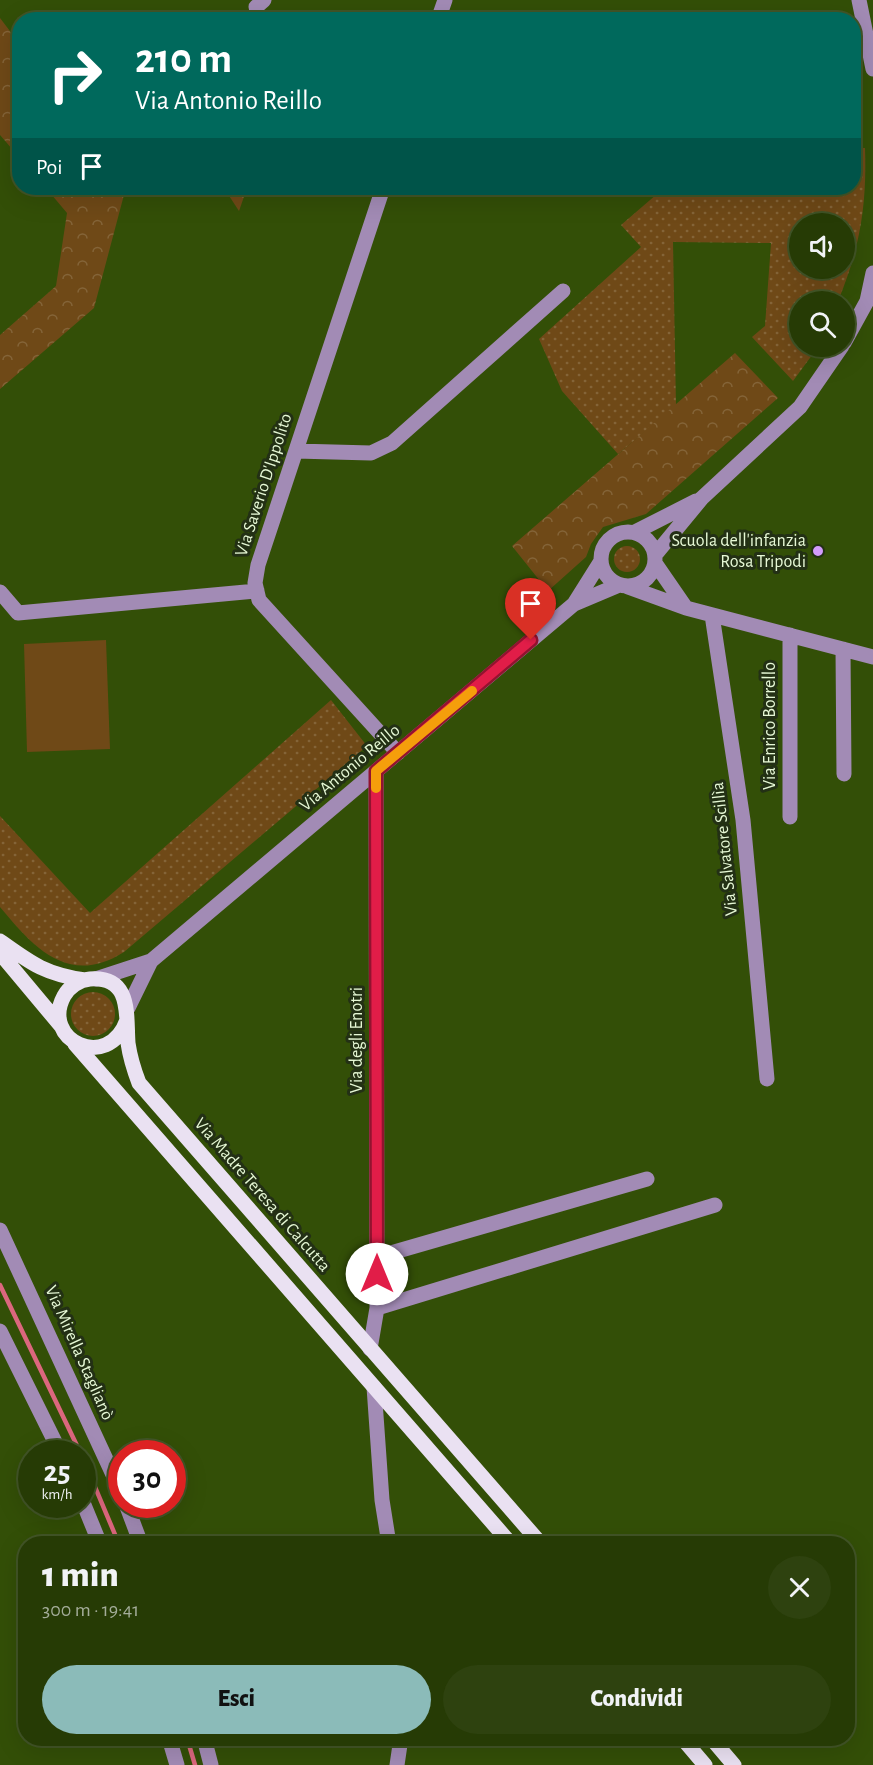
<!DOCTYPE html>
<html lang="it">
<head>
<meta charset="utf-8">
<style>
	body { margin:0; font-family:"Alegreya Sans",sans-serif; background:#2e420f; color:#f1f3f6; height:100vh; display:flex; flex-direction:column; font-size:22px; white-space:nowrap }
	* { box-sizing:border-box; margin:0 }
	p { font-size:20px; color:#a4ad9a }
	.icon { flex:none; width:33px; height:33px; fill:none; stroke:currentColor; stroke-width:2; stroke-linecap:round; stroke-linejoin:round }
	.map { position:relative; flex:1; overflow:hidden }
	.side { position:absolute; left:18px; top:1536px; width:837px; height:210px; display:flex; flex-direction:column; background:#263b05; border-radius:24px; box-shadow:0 6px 24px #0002,0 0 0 2px #425527 }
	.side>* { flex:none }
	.hud { position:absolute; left:12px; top:12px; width:849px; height:183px; border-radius:24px; box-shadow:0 6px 24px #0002,0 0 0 2px #425527; background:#00695c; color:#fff; overflow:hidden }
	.fabs { position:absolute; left:789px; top:213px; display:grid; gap:12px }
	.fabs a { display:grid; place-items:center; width:66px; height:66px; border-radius:50%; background:#263b05; box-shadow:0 6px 24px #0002,0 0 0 2px #425527; font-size:30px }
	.speed { position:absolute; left:18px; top:1440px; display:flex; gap:12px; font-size:30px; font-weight:700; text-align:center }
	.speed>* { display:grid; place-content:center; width:78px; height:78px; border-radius:50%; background:#263b05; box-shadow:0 6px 24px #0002,0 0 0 2px #425527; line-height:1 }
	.speed small { font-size:15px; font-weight:400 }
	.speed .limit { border:9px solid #d22; background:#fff; color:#111 }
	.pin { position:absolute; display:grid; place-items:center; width:51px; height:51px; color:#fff; margin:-62px -26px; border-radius:50% 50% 50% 0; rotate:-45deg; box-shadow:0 0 6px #0007 }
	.pin .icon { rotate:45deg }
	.me { position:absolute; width:66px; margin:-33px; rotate:0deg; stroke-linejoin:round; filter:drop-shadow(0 0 4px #0008) }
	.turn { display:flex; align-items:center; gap:21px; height:126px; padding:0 24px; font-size:27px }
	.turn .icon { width:78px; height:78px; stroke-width:2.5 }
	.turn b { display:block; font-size:42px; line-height:51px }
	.then { display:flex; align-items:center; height:57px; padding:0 24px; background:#0003; gap:12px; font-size:22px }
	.round { display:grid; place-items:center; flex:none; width:63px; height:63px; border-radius:32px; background:#2e420f }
	.head { display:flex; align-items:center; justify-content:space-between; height:102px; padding:0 24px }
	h1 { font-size:36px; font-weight:800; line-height:45px }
	.cta { display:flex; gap:12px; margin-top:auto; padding:12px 24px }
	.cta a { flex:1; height:69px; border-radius:36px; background:#8bbbb9; color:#111; font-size:24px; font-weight:800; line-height:69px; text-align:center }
	.cta a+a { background:#2e420f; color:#f1f3f6 }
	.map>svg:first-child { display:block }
	.grass { fill:url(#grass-dots); fill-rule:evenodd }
	.park { fill:url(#park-crowns) }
	.garden { fill:#6f4917 }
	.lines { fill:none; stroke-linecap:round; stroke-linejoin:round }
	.stream { stroke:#dc677e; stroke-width:4.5 }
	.minor { stroke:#a28bb5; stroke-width:15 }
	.major { stroke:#eae1f2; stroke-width:15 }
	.route-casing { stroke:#92132f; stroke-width:15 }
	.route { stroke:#e11d48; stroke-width:10 }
	.slow { stroke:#f59e0b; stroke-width:10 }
	.poi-dot { fill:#d39cfc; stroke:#233015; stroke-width:2 }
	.labels { text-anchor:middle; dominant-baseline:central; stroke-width:6; stroke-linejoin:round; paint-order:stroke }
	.street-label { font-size:18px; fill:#e6f8d5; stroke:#233015 }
	.poi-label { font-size:18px; fill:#e6f8d5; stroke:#233015; text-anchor:end }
</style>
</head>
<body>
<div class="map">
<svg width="873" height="1765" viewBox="0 0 873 1765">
	<defs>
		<pattern id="grass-dots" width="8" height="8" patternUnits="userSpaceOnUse" patternTransform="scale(1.5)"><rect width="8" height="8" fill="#6f4917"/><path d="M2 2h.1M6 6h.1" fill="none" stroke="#846438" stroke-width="1.8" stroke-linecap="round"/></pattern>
		<pattern id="park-crowns" width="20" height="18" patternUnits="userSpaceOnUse" patternTransform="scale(1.5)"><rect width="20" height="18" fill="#6f4917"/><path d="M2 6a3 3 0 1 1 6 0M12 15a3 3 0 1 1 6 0" fill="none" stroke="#846438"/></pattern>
	</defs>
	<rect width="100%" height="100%" fill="#334f07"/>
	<path class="grass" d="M854,69L861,105H854Z
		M854,148H865C867,205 860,248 838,301L800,302V346L818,347L793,381L752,337L765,326L771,243L673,242L676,406L618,454L562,391L539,339L641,247L621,225L664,188H854ZM800,224H844V268H800Z
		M614 559a13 13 0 1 1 26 0a13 13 0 1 1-26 0Z
		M331,700L367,746L124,952C69,987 34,948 0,907V816L90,913Z
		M71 1014a22 22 0 1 1 44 0a22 22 0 1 1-44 0Z"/>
	<path class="park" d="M0,18L19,43V157L0,135Z
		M46,188H130L125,191L94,308L0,389V335L56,286L67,213Z
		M224,188H247L239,211Z
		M735,353L778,398L646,514L603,527L591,544L586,557L548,591L512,546Z"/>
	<path class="garden" d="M106,640L110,749L27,752L24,644Z"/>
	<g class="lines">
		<path class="stream" d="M0,1285L81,1454
			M82,1456L119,1544
			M187,1738L195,1765"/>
		<path class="minor" d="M859,0L873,69
			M256,7L264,0
			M438,20L445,0
			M383,188L258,565L255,583L259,600L398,753
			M844,343L867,301L873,273
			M296,451L371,453L392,443L563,291
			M601 559a27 27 0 1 1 54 0a27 27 0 1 1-54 0Z
			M635,532L696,501
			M655,555L702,498L800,407L842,346
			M655,563L686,608
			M628,587L686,608L873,657
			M0,592L18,613L257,591
			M574,604L619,585
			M712,615L743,820L767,1079
			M790,635V817
			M843,649L844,774
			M96,979L151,961L574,604L601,561
			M128,1008L151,961
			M0,1230L122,1494
			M377,1257L647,1179
			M377,1308L715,1205
			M0,1331L61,1454
			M370,1349L377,1308L376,771
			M374,1387L382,1500L389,1544
			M82,1500L100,1544
			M126,1504L141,1544
			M169,1738L177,1765
			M204,1738L211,1765
			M397,1765L401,1738"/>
		<path class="major" d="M0,941C32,964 45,974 85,980
			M0,953L61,1026
			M127,1020C108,1073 40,1040 64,996C69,987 79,980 90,979C132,976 126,1015 128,1043C130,1057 134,1070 139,1083L541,1544
			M75,1044L511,1544
			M682,1738L705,1765
			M711,1738L734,1765"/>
	</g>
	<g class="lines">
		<defs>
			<path id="route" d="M377,1274L376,771L531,640"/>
		</defs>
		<use href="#route" class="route-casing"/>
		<use href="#route" class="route"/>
		<path class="slow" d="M376,788V771L472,691"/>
	</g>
	<circle class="poi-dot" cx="818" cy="551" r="6"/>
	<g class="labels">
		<g class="street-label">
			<text transform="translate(264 485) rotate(-72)">Via Saverio D'Ippolito</text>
			<text transform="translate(770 726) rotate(-90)">Via Enrico Borrello</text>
			<text transform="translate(350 768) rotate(-40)">Via Antonio Reillo</text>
			<text transform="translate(725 849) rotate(-96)">Via Salvatore Scillìa</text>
			<text transform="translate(357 1040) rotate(-90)">Via degli Enotri</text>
			<text transform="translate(262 1195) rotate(49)">Via Madre Teresa di Calcutta</text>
			<text transform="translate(79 1353) rotate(66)">Via Mirella Staglianò</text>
		</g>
		<g class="poi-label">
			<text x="806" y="541">Scuola dell'infanzia<tspan x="806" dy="21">Rosa Tripodi</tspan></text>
		</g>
	</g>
</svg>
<div class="fabs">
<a><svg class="icon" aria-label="sound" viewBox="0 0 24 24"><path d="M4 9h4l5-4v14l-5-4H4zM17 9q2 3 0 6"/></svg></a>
<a><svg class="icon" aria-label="search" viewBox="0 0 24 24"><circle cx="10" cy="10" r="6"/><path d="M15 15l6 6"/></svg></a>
</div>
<div class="speed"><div>25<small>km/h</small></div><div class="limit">30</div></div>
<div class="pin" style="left:531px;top:640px;background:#d93025"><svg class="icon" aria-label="arrive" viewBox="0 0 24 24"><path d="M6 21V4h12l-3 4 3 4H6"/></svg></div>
<svg class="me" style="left:377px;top:1274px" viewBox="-20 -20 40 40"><circle r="19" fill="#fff"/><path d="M0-13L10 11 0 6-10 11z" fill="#e11d48"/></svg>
<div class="hud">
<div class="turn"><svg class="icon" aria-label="right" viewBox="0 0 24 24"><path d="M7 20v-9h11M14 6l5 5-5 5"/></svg><div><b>210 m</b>Via Antonio Reillo</div></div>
<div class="then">Poi<svg class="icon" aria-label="arrive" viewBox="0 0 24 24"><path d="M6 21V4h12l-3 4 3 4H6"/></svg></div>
</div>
<section class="side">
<div class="head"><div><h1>1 min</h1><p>300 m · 19:41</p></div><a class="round"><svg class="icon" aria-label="close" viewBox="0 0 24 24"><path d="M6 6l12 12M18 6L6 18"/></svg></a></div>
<div class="cta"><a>Esci</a><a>Condividi</a></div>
</section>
</div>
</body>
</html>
